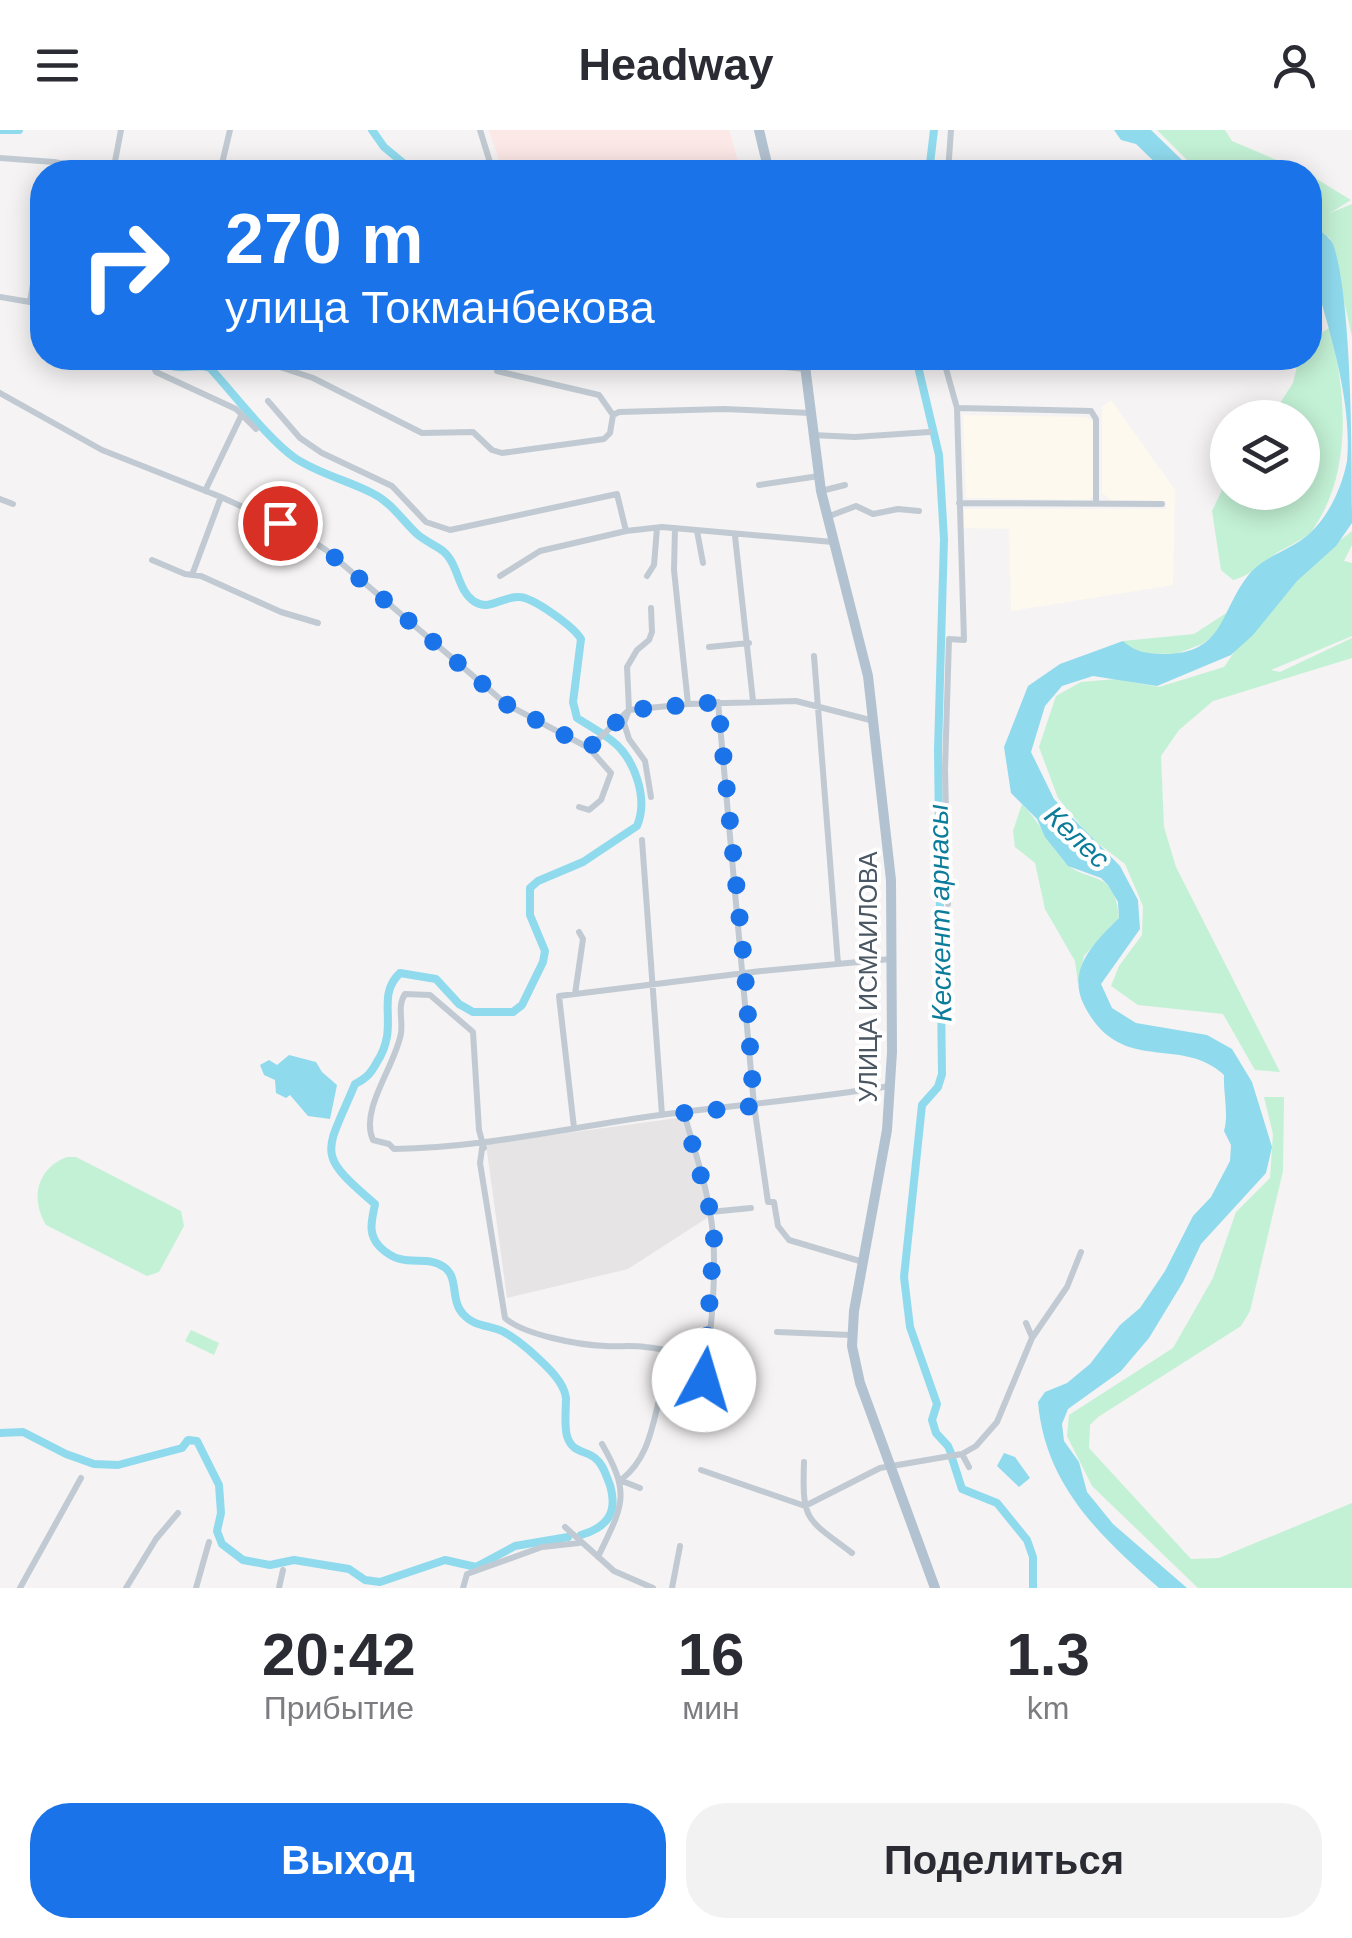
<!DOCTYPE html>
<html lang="ru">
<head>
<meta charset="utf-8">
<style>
	body { margin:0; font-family:Arial,sans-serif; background:#f2f2f3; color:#2b2b33; height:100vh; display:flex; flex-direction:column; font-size:38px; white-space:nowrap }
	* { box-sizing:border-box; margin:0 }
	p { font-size:32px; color:#7c7c81 }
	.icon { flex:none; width:55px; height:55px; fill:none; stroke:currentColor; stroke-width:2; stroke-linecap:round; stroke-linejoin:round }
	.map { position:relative; height:1458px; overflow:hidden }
	.details { display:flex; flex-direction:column; background:#fff; flex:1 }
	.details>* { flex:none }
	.banner { position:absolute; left:30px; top:30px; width:1292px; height:210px; border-radius:40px; box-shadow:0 5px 25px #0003; background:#1a73e8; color:#fff; overflow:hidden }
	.buttons { position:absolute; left:1210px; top:270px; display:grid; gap:20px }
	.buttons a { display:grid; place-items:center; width:110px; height:110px; border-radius:50%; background:#fff; box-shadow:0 5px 25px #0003; font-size:50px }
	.pin { position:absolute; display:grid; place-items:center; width:85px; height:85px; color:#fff; margin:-42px; border:5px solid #fff; border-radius:50%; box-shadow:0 2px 10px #0007 }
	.me { position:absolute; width:110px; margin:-55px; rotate:6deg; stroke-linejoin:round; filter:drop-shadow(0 0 8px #0008) }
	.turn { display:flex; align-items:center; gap:35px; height:210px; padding:0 30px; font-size:45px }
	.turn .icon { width:130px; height:130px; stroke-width:2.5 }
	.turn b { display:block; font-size:70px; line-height:85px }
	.eta { display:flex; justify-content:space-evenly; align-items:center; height:170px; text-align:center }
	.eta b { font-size:60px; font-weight:800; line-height:70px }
	.button { display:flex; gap:20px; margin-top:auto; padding:20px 30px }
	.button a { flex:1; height:115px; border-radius:40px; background:#1a73e8; color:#fff; font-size:40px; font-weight:800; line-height:115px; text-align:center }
	.button a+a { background:#f2f2f3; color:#2b2b33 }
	header { display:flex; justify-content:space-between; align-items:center; height:130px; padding:0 30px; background:#fff; font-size:45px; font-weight:800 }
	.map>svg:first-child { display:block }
	.commercial { fill:#fdf9ef }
	.education { fill:#e6e4e5 }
	.medical { fill:#fce8e6 }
	.green { fill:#c3f1d5 }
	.water { fill:#90daee }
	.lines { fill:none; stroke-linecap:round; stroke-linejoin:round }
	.canal { stroke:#90daee; stroke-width:8 }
	.minor { stroke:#c1cad2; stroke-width:6 }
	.primary { stroke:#b3c2d1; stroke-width:10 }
	.route { stroke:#1a73e8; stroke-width:18; stroke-dasharray:0 32.4 }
	.labels { text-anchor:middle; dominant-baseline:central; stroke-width:8; stroke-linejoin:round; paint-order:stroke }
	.street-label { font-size:25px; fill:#4a5661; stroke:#fff }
	.water-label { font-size:28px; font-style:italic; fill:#0c7c9b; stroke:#fff }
</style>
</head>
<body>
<header><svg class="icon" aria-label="menu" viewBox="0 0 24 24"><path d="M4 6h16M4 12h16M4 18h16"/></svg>Headway<svg class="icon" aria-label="person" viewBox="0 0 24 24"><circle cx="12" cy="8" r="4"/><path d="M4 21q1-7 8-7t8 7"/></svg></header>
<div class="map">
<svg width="1352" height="1458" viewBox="0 0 1352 1458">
	<rect width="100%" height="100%" fill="#f5f3f3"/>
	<path class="commercial" d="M1111,270L1175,360L1173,455L1011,481L1009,399L964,398V379H1167L1165,371L1111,370L1102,363V277Z
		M963,285L1086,287L1094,292L1095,365L1089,370L966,368Z"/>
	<path class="education" d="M685,987L710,1086L628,1139L507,1168L486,1014Z"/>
	<path class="medical" d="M489,0H729L741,42H503Z"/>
	<path class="green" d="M1157,0H1225L1232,11L1305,42H1217L1187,30Z
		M1310,45L1351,70L1330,83L1352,74V207L1330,108L1310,101V80H1316L1310,78Z
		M1329,198C1348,265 1352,346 1311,402C1302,410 1289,416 1278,422C1262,432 1251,446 1233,450L1221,440L1212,381L1227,350L1228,362H1302V288L1271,287L1293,253L1299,228H1310V210Z
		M1352,401V415L1344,431L1352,433V506L1271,540L1280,542L1352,508V528L1213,571L1179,600L1161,626L1164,697L1176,737L1280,942L1255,940L1223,884L1138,875L1111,856L1119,836L1142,805L1143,776L1125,734L1091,708L1058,668L1039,617L1056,566L1081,552L1116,549L1159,557L1224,537L1278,459Z
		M1231,480L1213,506L1202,514L1176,524L1137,523L1123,511L1194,504Z
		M1022,674C1039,691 1048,712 1064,731C1086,756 1115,735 1119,788L1084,826L1078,854L1075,831L1045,779L1035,733L1015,717L1013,701Z
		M1264,967H1284L1283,1041L1250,1181L1241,1196L1098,1287L1090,1295L1089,1318L1191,1429L1219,1428L1352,1373V1458H1198L1092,1356L1067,1306L1069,1285L1173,1218L1213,1148L1236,1082L1270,1048L1273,1004Z
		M67,1027H76L181,1081L184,1096L159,1142L147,1146L46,1095C30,1069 37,1038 67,1027Z
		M191,1200L219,1213L214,1225L185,1211Z"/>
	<path class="water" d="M1114,0H1151L1182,30L1202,42H1165L1136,14L1121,10Z
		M1310,93C1317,99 1329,106 1333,114C1352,168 1352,327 1352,393L1336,416L1297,451L1253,505L1231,525L1157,556L1093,546L1062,556L1045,576L1031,622L1054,669L1120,736L1138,770L1140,799L1101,854L1112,878L1136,893L1207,905L1232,919L1252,952L1272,1017L1266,1043L1201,1114L1183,1152L1149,1208L1121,1241L1068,1279L1062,1294L1064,1311L1079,1332L1087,1362L1113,1394L1187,1458H1159C1100,1406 1045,1355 1038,1272L1045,1262L1067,1253L1090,1234L1120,1195L1140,1178L1165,1141L1193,1086L1211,1067L1230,1031L1231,1015L1224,1001C1229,984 1223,963 1224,945C1181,904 1120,947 1084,875C1066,839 1095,812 1119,788L1118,772L1108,755L1101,748L1068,736L1045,707L1037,689L1011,663L1004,617L1028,556L1060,534L1123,511C1137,523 1145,523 1164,524C1224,524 1220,482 1247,447C1262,426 1290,421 1309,404C1329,386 1342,357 1347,331C1352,276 1333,213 1318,160C1316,153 1311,146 1310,139C1307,125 1310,107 1310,93Z
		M289,925L316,932L322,942L337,955L330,989L308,986L290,965L286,968L276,963L275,950L264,945L260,935L269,930L277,935Z
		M1004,1323L1015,1327L1030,1348L1019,1357L997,1336Z"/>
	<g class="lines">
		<path class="canal" d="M2,0H19
			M372,0L384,17L414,42
			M929,42L934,0
			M166,228L171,236C185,240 198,233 210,238C234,264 268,309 295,328C319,344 347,350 372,363C391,372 402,390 417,404C425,411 435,415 443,421C459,434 457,461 475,472C490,481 503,466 519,467C533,467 574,497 581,509L573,572L577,588C588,595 601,602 611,610C634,627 649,668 637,696L583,732L538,751L530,758V785L545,821L543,832L522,875L513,882H473L459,874L436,849L400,843C374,868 401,895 377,932C371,943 367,948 355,954C326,1024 314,1022 375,1074C372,1090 367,1104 380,1117C404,1141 424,1123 444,1137C459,1147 450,1170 463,1184C474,1197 490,1195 504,1202C513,1207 522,1214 529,1220C542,1232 564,1250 566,1268C566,1280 564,1295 567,1306C572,1323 585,1320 595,1328C604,1335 606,1346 610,1355C618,1382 608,1397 581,1405
			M916,228L939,325L944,409L938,620L942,944L938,957L922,975L904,1147L910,1197L937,1274L932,1290L936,1303L948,1316L951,1323
			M0,1303L23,1302L66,1324L94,1334L118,1335L182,1318L188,1310L197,1311L219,1355L221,1383L217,1401L222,1414L243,1430L270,1435L294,1430L349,1439L365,1450L380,1452L445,1430L476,1437L515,1416L568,1407
			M952,1328L962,1359L997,1373L1027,1410L1033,1427V1458"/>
		<path class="minor" d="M480,0L493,42
			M0,28L54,32L110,42
			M113,42L121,0
			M220,42L230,0
			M913,42H921
			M948,42L951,0
			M0,167L30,172
			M30,172L42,101
			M30,172L39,174L40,189
			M149,228L156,242L236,279L256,299
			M696,228L805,239
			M943,228L957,278L964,510L949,509L945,639L948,774
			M277,236L313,248L422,303L473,302L492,320L502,323L604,309L610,303L613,285
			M497,241L599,265L613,285
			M0,263L102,320L221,367L300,403L326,420L506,574L589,618L611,643L601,670L589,680L579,677
			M268,271L300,308L322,323L392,356L426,392L450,400L617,364L626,401
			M957,278L1091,281L1096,289V373
			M613,285L619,282L724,279L810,283
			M812,305L855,307L929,302
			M759,355L819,346
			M205,361L241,286
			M821,361L845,355
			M0,369L13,374
			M959,373L1162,374
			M827,387L856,376L873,384L898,379L919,381
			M675,398L674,440L688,574
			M697,401L703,433
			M735,406L753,571
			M152,430L185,444L201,446L281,482L318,493
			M192,445L221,367
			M500,446L540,421L626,401L662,397L833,412
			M647,446L654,435L657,398
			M709,517L749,513
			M814,526L838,834
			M718,572L754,975L768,1072H774L778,1096L789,1110L863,1132
			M589,618L629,580L688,574L796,571L874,591
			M651,667L645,631L629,609L624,593L629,580L627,537L637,520L649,510L652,502L651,478
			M642,710L662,985
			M575,864L583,809L579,802
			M574,998L559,866L761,841L891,829
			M483,1012L480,1033L505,1188C524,1205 579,1215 605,1216C618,1217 631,1215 645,1217C666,1219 687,1225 708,1228
			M484,1018L479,1000L473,902L430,865L405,864C397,876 403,889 401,903C396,935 359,980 373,1010L389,1014L394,1019C483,1018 571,997 660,985C736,975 813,969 889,956
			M710,1082L751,1078
			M1026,1193L1032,1207
			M777,1202L851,1205
			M962,1324L969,1337
			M804,1332C802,1392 806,1388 852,1423
			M701,1340L805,1376L880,1338L962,1324L976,1316L997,1292L1032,1208L1067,1157L1081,1122
			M621,1350C648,1329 652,1298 660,1266L693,1273L701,1271C709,1224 717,1153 713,1106C710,1064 695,1023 684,983
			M622,1351L640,1358
			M565,1397L614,1441L653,1458
			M598,1427C622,1376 632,1366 602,1314
			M20,1458L81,1348
			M126,1458L156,1409L178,1383
			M196,1458L209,1412
			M279,1458L283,1440
			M463,1458L467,1444L542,1417L579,1413
			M672,1458L680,1416"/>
		<path class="primary" d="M759,0L769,42
			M804,228L821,361L868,546L891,750L892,922L887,1000L854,1181L852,1216L860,1253L935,1458"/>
	</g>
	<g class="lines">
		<path class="route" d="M280,393L326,420L506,574L589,618L629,580L718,572L745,842L754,976L684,983L710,1080L714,1108L704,1250"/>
	</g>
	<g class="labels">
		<g class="street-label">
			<text transform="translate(868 847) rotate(-90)">УЛИЦА ИСМАИЛОВА</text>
		</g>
		<g class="water-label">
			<text transform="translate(1077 707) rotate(43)">Келес</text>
			<text transform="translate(940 783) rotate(-91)">Кескент арнасы</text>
		</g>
	</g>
</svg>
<div class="buttons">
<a><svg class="icon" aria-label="layers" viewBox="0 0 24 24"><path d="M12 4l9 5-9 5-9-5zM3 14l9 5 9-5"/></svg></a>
</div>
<div class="pin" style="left:280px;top:393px;background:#d93025"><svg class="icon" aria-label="arrive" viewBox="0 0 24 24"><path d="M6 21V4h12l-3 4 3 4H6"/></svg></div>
<svg class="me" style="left:704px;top:1250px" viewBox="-20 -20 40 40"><circle r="19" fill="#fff"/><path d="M0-13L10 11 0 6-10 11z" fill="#1a73e8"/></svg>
<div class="banner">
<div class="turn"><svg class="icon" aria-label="right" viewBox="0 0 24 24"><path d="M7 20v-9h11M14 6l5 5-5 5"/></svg><div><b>270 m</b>улица Токманбекова</div></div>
</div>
</div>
<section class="details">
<div class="eta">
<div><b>20:42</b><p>Прибытие</p></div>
<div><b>16</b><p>мин</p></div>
<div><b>1.3</b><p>km</p></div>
</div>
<div class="button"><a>Выход</a><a>Поделиться</a></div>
</section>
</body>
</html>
